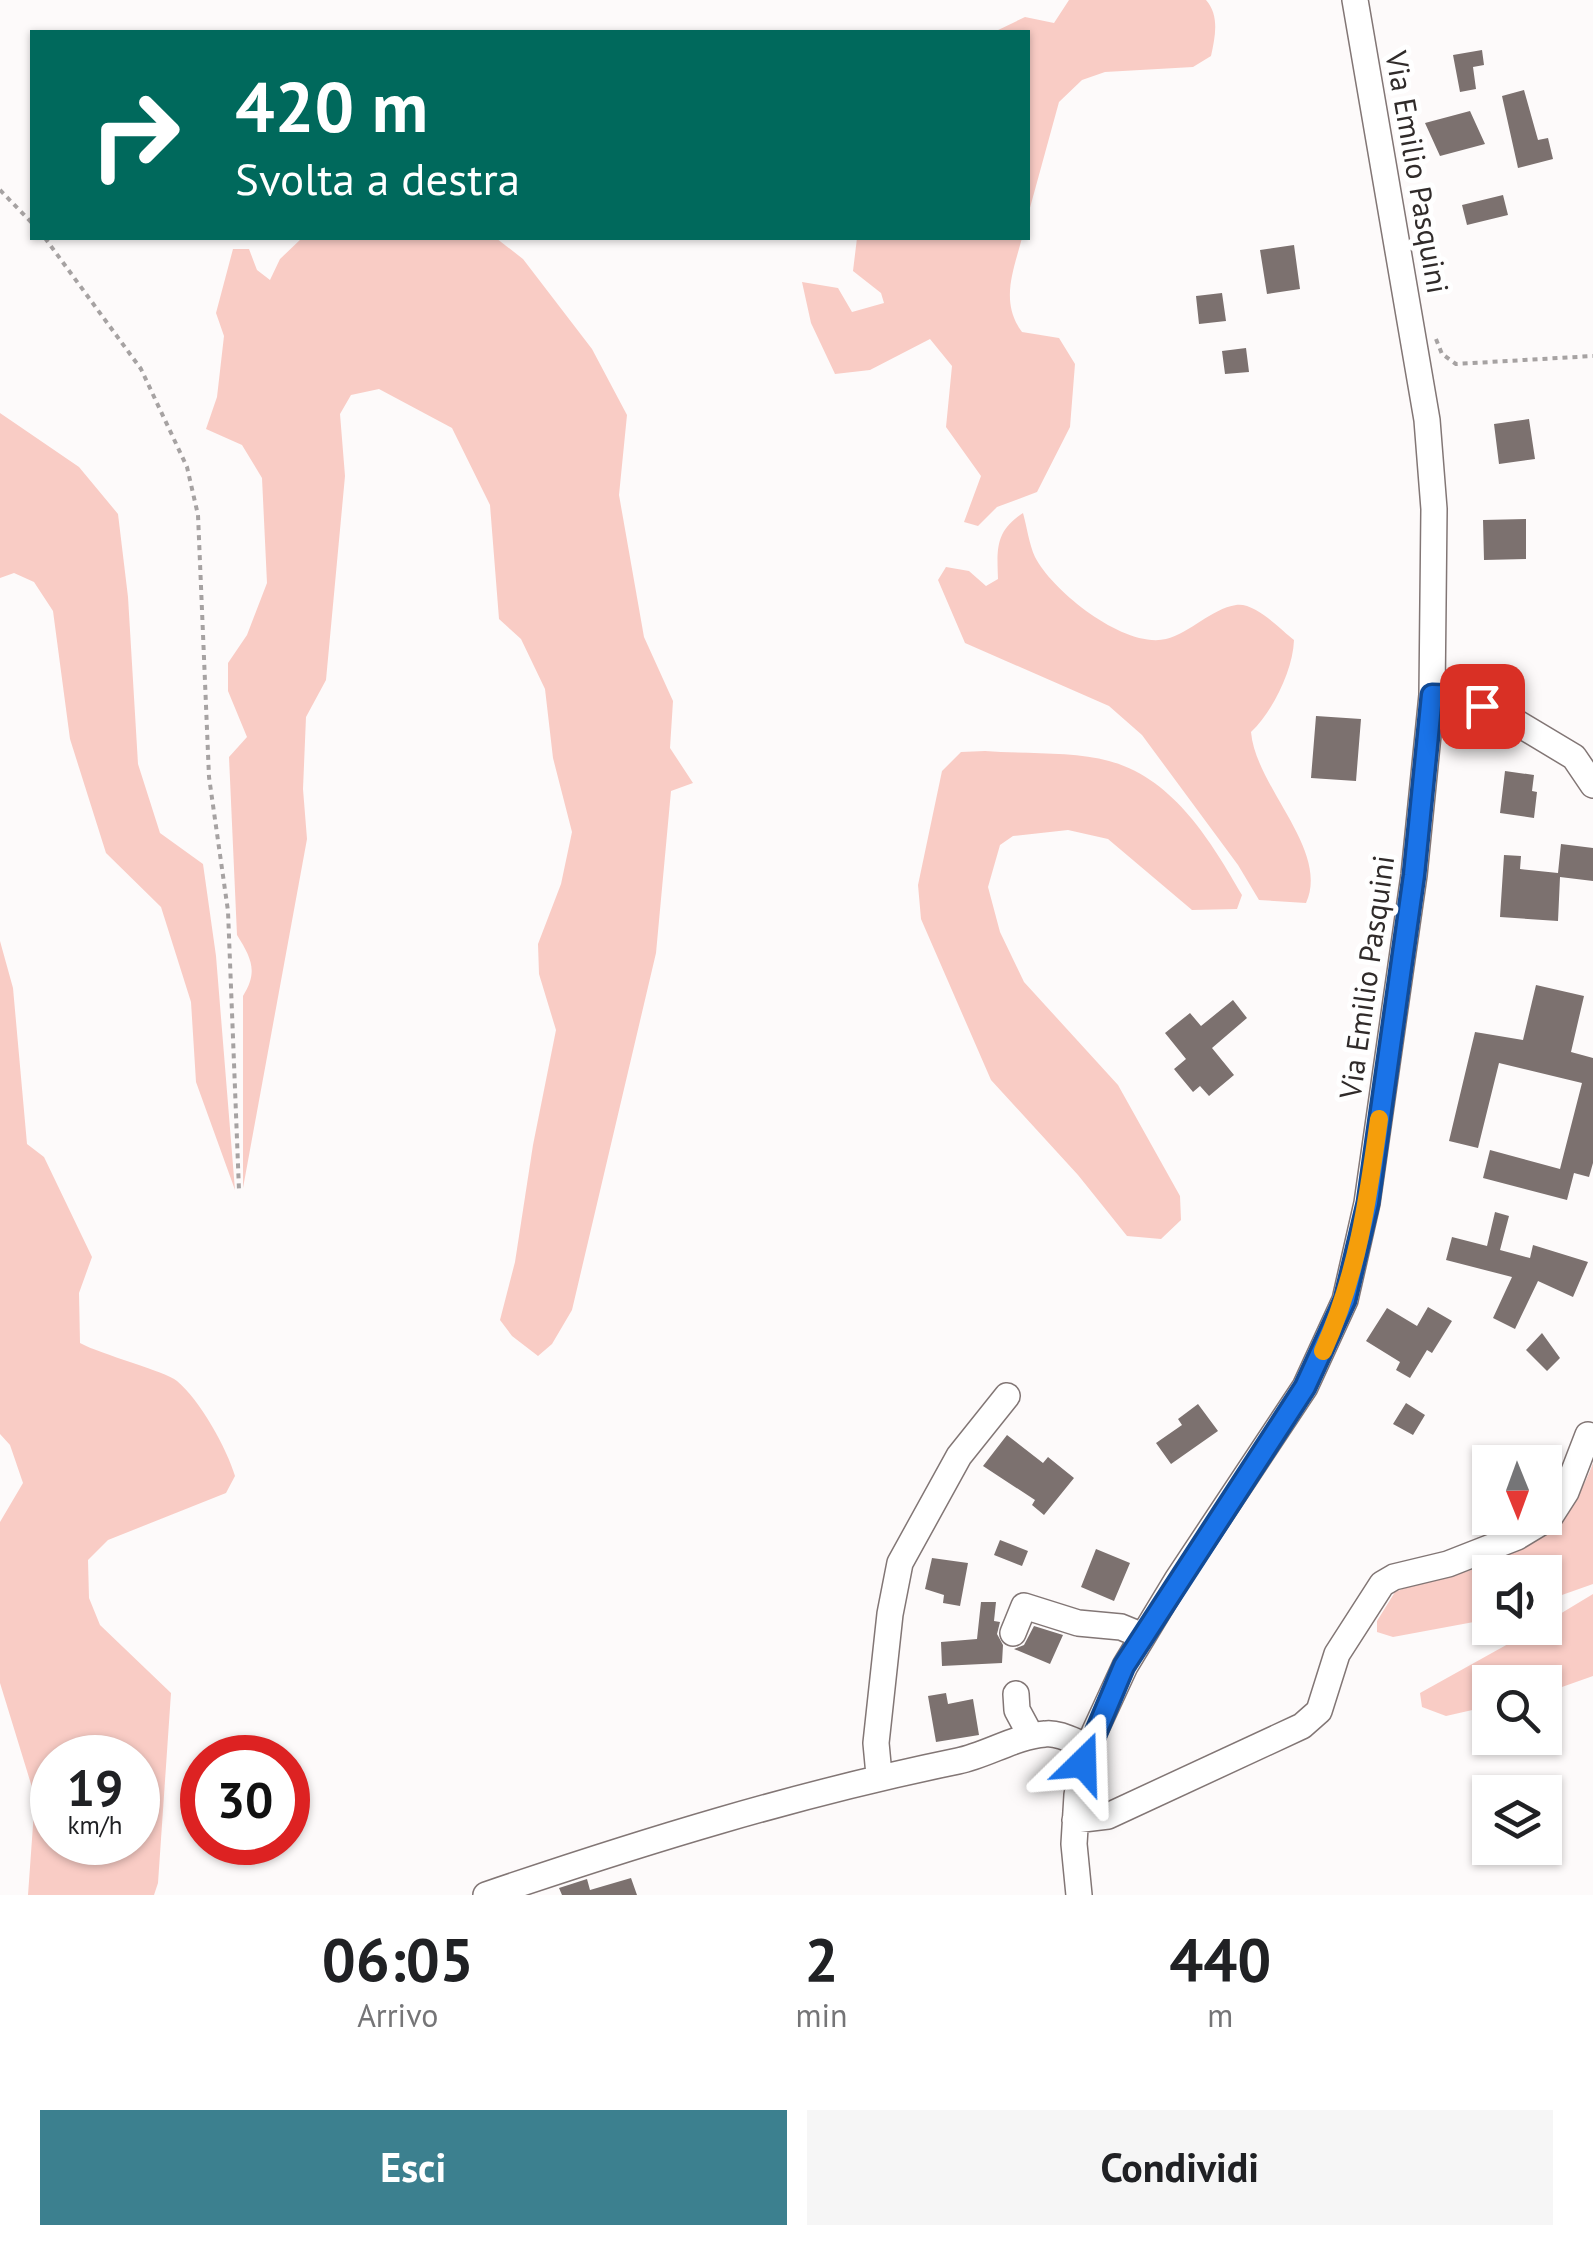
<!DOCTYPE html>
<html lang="it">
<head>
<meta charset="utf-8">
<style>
	body { margin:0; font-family:"PT Sans",sans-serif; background:#f6f6f6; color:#202124; height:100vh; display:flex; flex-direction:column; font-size:38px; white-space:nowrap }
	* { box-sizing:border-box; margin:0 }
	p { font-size:32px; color:#757577 }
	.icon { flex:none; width:55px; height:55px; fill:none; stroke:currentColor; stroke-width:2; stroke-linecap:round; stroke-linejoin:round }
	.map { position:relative; height:1895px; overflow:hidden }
	.drawer { display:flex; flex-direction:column; background:#fff; flex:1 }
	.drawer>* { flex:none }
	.guide { position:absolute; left:30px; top:30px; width:1000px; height:210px; border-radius:0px; box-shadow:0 2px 8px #0004; background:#00695c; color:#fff; overflow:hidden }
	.needle { width:65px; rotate:179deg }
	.tools { position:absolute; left:1472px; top:1445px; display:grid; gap:20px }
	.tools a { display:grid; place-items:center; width:90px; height:90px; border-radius:0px; background:#fff; box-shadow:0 2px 8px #0004; font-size:50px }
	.speed { position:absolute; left:30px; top:1735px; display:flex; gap:20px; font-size:50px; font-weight:700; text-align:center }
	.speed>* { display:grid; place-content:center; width:130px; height:130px; border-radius:50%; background:#fff; box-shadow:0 2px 8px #0004; line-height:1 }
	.speed small { font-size:25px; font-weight:400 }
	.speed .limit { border:15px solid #d22; background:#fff; color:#111 }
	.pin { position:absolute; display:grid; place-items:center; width:85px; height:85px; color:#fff; margin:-42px; border-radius:20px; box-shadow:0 5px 15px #0006 }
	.me { position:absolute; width:110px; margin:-55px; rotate:22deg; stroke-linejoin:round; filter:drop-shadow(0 0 8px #0008) }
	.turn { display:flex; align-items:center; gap:35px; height:210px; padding:0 40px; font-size:45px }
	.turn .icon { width:130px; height:130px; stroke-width:2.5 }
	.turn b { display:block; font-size:70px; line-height:85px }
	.eta { display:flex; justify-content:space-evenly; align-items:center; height:170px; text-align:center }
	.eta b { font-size:60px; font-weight:600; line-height:70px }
	.action { display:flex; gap:20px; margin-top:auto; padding:20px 40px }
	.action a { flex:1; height:115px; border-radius:0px; background:#3c808f; color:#fff; font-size:40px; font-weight:600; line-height:115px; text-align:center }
	.action a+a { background:#f6f6f6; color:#202124 }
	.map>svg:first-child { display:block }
	.green { fill:#f9ccc5; fill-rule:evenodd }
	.building { fill:#7c716f }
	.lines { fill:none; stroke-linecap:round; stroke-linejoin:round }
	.minor-casing { stroke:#827675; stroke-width:28 }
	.path { stroke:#a6a2a2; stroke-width:4; stroke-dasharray:5 5; stroke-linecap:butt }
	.minor { stroke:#fff; stroke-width:25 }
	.route-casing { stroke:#114b97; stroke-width:25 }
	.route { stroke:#1a73e8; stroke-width:18 }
	.slow { stroke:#f59e0b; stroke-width:18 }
	.labels { text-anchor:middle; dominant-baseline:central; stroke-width:10; stroke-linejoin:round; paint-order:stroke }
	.street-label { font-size:30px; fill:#302b2a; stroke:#fff }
</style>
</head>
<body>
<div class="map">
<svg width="1593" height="1895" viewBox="0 0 1593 1895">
	<rect width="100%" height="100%" fill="#fdfafa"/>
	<path class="green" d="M1069,0H1206C1220,16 1215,37 1211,56L1193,67L1105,72L1082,80L1059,102L1028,215V32H994L1025,17L1054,23Z
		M302,238H496L523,259L592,349L627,415L619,495L644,637L673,701L670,748L693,783L671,791L656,953L572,1310L552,1344L538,1356L512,1336L500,1320L515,1262L533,1145L556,1030L539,974L538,944L561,884L572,832L553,758L545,689L521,639L499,619L490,505L452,428L379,389L351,395L340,414L345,476L326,680L306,717L303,789L307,839L243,1188V996C258,972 252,959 237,935L229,757L247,737L228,691V663L247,635L267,583L262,478L242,445L206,429L217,397L224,336L216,313L233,249H249L257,270L270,280L280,259Z
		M857,238H1022C1013,272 1000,302 1022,332L1059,338L1075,364L1070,427L1037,492L997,507L978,526L964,522L981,476L946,427L952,366L930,339L870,370L835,374L811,323L802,282L838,288L852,312L884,303L881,293L853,271Z
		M0,413L79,467L118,514L128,597L138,764L160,833L203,864L216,956L235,1190L196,1082L191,1002L161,907L106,853L70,739L53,611L34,582L14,573L0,578Z
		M1023,513C1027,527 1029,544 1035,557C1053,592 1125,649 1166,639C1190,633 1211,609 1236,605C1255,602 1280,629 1294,640C1293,671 1272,712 1251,732C1256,788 1330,850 1306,903L1259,900L1238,865L1142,735L1109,706L965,643L938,580L946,567L969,571L986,586L998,579C997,549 995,531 1023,513Z
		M985,751C1022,754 1074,751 1109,761C1173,778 1211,841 1242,895L1237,909L1192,910L1108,839L1068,830L1013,836L1000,845L988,887L1000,932L1024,982L1118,1085L1180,1196L1181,1220L1161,1239L1127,1236L1078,1175L991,1080L921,919L918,885L942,771L961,752Z
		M0,941L13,988L27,1144L44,1157L92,1257L79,1293L80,1343C102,1355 165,1371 177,1381C200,1400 227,1449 235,1476L226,1493L108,1540L88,1560L89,1598L100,1625L171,1693L158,1883L154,1895H28L35,1797L0,1683V1522L23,1483L10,1445L0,1434ZM52,1758H138V1842H52Z
		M1593,1463V1584L1545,1601V1572H1490V1619L1393,1637L1377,1632V1621L1395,1592C1421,1580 1450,1578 1477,1568C1533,1548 1572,1521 1593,1463Z
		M1593,1594V1676L1545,1693V1682H1490V1706L1446,1716L1422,1707L1420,1693L1537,1628H1545V1623Z"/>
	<path class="building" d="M1482,50L1484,65L1473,67L1476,89L1460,92L1453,55Z
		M1524,90L1538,140L1548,138L1553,159L1518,168L1502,96Z
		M1470,111L1485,144L1440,156L1425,123Z
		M1503,195L1508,215L1467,225L1462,205Z
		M1294,245L1300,289L1267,294L1260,250Z
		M1222,293L1226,321L1199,324L1196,296Z
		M1246,348L1249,372L1225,374L1222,351Z
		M1529,419L1535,459L1499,464L1494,424Z
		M1526,519V559L1484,560L1483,520Z
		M1316,716L1361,719L1356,781L1311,778Z
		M1505,771L1534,775L1532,791L1537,792L1534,818L1500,813Z
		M1561,844L1593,848V881L1560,877L1558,921L1500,917L1504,855L1521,856L1520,869L1558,873Z
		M1536,985L1584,996L1571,1052L1593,1058V1163L1589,1177L1574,1173L1567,1200L1483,1178L1490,1150L1560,1169L1582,1083L1499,1063L1478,1148L1449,1141L1475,1032L1523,1040Z
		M1233,1000L1247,1018L1212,1048L1234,1075L1209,1096L1200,1086L1193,1092L1174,1069L1186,1059L1165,1033L1190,1013L1201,1026Z
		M1495,1212L1509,1216L1500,1250L1530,1258L1533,1245L1588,1262L1573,1297L1538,1281L1515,1329L1493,1318L1512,1277L1446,1260L1452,1237L1487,1246Z
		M1428,1307L1452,1321L1432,1353L1427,1350L1410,1378L1396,1370L1400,1362L1366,1341L1387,1308L1417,1326Z
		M1542,1333L1560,1358L1547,1371L1526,1350Z
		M1406,1403L1425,1415L1413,1435L1393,1424Z
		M1198,1404L1218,1431L1171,1464L1156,1443L1182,1425L1178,1419Z
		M1007,1435L1043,1463L1048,1457L1074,1478L1044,1515L1032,1505L1035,1500L983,1466Z
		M1000,1540L1028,1551L1022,1566L994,1555Z
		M1096,1549L1130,1563L1114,1601L1081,1587Z
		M932,1558L968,1563L960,1606L943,1603L944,1595L925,1589Z
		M981,1602H996L994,1621L1000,1622L997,1634L1003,1645L1002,1663L942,1666L941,1642L977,1639Z
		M1034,1626L1063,1635L1050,1664L1014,1649L1024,1645Z
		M946,1693L948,1704L973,1699L979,1735L936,1742L928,1696Z
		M631,1878L637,1895H562L559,1888L587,1879L590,1890Z"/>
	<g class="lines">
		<defs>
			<path id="minor" d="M1432,695L1460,696L1504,715L1574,757L1593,785
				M1013,1633L1024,1606L1078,1623L1121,1627L1143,1636
				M1016,1694L1017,1710L1031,1736
				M879,1775L876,1743L890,1614L900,1563L959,1456L1007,1396
				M1075,1820L1108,1816L1302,1726L1319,1711L1337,1654L1382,1584L1394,1577L1448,1564L1517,1537L1550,1517L1566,1492L1588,1435
				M486,1895C642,1842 797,1794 958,1761C987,1755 1016,1736 1045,1734C1059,1732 1075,1742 1089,1747
				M1079,1895L1074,1844L1077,1795L1083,1763L1095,1731L1125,1666L1177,1580L1305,1387L1345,1300L1367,1203L1414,875L1432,695L1434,509L1427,420L1355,0"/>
		</defs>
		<use href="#minor" class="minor-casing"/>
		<path class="path" d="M0,190L32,223
			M45,238L141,369L187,467L198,515L209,777L228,911L239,1190
			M1436,339L1442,354L1456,364L1593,356"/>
		<use href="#minor" class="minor"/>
	</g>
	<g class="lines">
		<defs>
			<path id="route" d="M1083,1763L1124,1666L1305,1387L1345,1300L1368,1203L1414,875L1432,695L1460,696L1482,706"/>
		</defs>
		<use href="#route" class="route-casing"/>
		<use href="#route" class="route"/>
		<path class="slow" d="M1323,1351C1357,1276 1368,1200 1379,1119"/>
	</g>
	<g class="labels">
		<g class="street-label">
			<text transform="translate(1418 172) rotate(80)">Via Emilio Pasquini</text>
			<text transform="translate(1366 977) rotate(-82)">Via Emilio Pasquini</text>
		</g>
	</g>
</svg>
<div class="tools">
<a><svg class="needle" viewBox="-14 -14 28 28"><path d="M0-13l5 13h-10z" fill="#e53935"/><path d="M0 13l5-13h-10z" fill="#757577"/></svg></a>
<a><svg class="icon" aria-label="sound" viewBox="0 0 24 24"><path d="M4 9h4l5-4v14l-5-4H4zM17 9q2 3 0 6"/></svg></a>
<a><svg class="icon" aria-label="search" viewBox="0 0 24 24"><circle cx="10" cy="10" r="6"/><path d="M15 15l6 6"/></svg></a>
<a><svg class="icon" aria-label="layers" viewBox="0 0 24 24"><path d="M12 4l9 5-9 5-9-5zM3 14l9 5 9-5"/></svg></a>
</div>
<div class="speed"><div>19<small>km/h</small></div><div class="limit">30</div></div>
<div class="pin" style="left:1482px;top:706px;background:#d93025"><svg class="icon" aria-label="arrive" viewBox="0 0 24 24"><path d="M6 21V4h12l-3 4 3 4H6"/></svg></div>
<svg class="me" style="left:1083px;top:1763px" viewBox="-20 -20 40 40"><path d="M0-17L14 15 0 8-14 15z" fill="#1a73e8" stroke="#fff" stroke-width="4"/></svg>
<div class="guide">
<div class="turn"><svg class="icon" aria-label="right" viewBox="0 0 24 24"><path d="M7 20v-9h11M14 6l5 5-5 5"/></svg><div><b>420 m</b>Svolta a destra</div></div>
</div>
</div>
<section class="drawer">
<div class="eta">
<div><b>06:05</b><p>Arrivo</p></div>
<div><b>2</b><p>min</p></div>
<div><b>440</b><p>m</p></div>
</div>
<div class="action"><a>Esci</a><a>Condividi</a></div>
</section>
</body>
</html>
